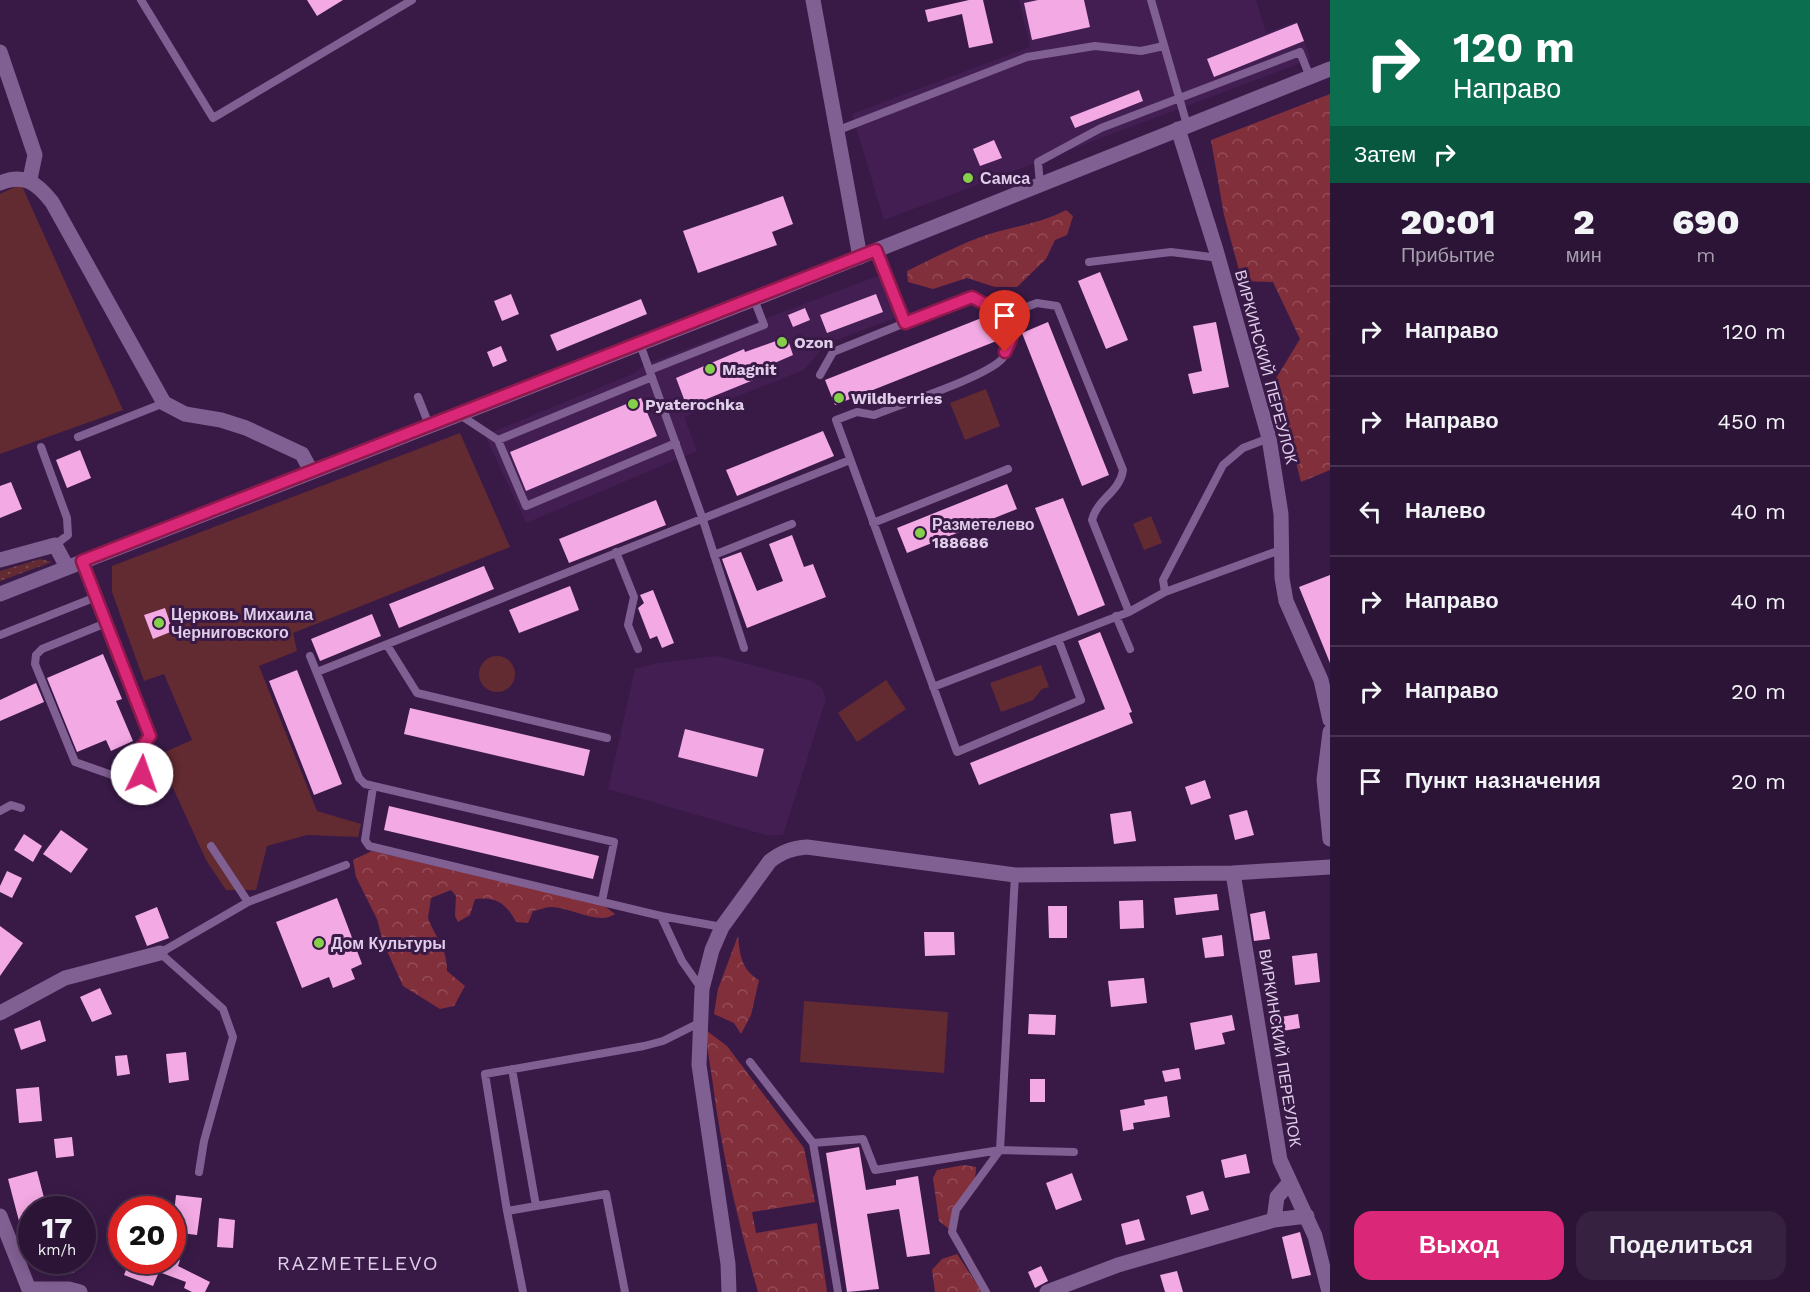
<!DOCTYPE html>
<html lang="ru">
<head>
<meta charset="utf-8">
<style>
	body { margin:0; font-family:"Work Sans",sans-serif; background:#372141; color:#f1f3f6; height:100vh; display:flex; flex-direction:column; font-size:22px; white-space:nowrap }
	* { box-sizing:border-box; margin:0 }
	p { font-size:20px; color:#a69ead }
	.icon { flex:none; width:33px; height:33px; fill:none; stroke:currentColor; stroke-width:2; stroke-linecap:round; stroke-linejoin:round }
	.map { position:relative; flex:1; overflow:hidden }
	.sheet { display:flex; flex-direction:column; background:#2b1435; width:480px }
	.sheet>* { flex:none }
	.banner { background:#0b6e4f; color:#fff; overflow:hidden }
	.speed { position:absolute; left:18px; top:1196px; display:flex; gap:12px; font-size:30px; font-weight:700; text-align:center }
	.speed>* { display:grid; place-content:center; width:78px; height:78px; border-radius:50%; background:#2b1435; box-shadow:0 3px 15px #0003,0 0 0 2px #473350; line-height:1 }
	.speed small { font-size:15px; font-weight:400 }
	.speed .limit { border:9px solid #d22; background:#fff; color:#111 }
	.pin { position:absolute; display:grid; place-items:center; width:51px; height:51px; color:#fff; margin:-62px -26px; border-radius:50% 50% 50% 0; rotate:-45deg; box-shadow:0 0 6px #0007 }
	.pin .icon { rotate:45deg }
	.me { position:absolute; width:66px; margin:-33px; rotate:3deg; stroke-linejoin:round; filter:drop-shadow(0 0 4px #0008) }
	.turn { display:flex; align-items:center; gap:21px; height:126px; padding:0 24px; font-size:27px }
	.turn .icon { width:78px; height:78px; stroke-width:2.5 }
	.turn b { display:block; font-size:42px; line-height:51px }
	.then { display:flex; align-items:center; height:57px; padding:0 24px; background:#0003; gap:12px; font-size:22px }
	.eta { display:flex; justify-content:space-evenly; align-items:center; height:102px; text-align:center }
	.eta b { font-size:36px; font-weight:800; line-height:42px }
	.button { display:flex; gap:12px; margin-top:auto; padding:12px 24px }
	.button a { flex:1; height:69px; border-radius:18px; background:#db2777; color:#fff; font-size:24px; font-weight:800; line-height:69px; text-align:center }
	.button a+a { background:#372141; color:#f1f3f6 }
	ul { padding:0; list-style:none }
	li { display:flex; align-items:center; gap:18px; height:90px; padding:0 24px; border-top:2px solid #473350 }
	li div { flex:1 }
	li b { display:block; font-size:22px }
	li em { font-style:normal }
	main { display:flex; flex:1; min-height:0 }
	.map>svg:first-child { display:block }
	.built { fill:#421e52 }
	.grass { fill:url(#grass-dots) }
	.forest { fill:url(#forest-crowns) }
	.green { fill:#622a31 }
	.building { fill:#f3a9e4 }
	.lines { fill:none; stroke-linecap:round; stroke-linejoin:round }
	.lane { stroke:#805f92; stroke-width:8 }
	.street { stroke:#805f92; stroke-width:15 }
	.secondary { stroke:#805f92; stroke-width:15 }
	.route-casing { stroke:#8e194d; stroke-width:15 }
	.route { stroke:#db2777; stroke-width:10 }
	.poi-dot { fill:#86cf4b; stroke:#391a47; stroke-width:2 }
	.labels { text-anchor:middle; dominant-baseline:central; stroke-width:6; stroke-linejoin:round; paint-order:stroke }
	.poi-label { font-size:16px; font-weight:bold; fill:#dfcde9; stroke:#391a47; text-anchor:start }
	.street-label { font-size:16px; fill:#dfcde9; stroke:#391a47 }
	.quarter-label { font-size:20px; letter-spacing:1.5px; fill:#dfcde9; stroke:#391a47 }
</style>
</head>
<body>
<main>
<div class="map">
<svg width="1330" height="1292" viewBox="0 0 1330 1292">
	<defs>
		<pattern id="grass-dots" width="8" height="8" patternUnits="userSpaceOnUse" patternTransform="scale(1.5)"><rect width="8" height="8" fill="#622a31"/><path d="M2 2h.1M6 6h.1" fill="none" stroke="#78484f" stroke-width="1.8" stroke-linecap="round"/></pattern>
		<pattern id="forest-crowns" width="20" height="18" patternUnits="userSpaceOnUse" patternTransform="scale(1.5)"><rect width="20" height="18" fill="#822f3c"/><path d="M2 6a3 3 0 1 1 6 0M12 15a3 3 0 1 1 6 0" fill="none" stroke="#934c58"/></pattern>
	</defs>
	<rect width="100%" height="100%" fill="#391a47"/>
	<path class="built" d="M1019,0H1256L1266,33L1297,21L1311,59L884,220L852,114L1030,47Z
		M880,275L895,318L826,344L804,370L684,417L697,451L526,523L485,435L635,373L644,365Z
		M718,656L812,681L822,688L826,699L783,835H766L608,789L635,669L657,663Z"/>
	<path class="grass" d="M40,559L52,562L0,581V571Z"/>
	<path class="forest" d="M1330,94V470L1301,482L1275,380L1300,339L1273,282L1242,281L1224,215L1211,140Z
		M1066,210L1073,216L1067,235L1055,240L1046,259L1017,287H995L967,278L933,289L908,282L907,271C930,260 954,247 978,238C1007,227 1038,225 1066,210Z
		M372,851L603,905L615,914C599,926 571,907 551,907C545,907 539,910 533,911L528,923L516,922C507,904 496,896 475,899L470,915L458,922L455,916L456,896L451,890L431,898L428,918C435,938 447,946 447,971L465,986L454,1006L440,1009L403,986L383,942L377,919L356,877L353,860Z
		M738,936C740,955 741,969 759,980L751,1015L741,1034L734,1023L714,1014L718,989Z
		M707,1031L727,1046L804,1148L815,1202L752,1212L756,1233L817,1223L827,1292H758C739,1225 722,1155 713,1085C711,1067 706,1049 707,1031Z
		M964,1165L976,1167C977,1188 956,1209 949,1229L939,1221L933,1178L937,1170Z
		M957,1254L982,1292H935L932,1270L942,1259Z"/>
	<path class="green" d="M21,184L123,410L0,454V194Z
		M986,389L1000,426L965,440L950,403Z
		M460,433L510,547L293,633L297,651L259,666L317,811L361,824L358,837L307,835L267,846L256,890H226L206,860L158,755L192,740L164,674L144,681L112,592V566Z
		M1151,516L1162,543L1144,550L1133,524Z
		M479 674a18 18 0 1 1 36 0a18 18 0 1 1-36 0Z
		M1041,665L1049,687L1042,689L1033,700L1001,712L990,683Z
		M886,680L906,709L857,742L838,713Z
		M804,1001L948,1012L944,1073L800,1062Z"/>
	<path class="building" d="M307,0H343L317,16Z
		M969,0H983L993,43L969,48L962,14L928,22L925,10Z
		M1038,0H1084L1090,27L1032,40L1024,3Z
		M1297,23L1304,41L1214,77L1207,59Z
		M1139,90L1143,101L1075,128L1070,117Z
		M994,140L1002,158L980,166L973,149Z
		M783,196L793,224L772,232L777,245L698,273L683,231Z
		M1100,272L1128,340L1106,349L1078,281Z
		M511,294L519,314L502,321L494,301Z
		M876,294L883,312L827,333L820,315Z
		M641,299L647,314L557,351L550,335Z
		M805,308L810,320L793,327L788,315Z
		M989,315L999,340L835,405L825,380Z
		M1048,322L1109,475L1082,486L1022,333Z
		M1216,322L1229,387L1193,394L1188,374L1202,371L1193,326Z
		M787,337L793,355L754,372L756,379L687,407L676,378L744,349L745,352Z
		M501,346L507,361L493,367L487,352Z
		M641,398L657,436L526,491L510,452Z
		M823,431L834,456L737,496L726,470Z
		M80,450L91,478L67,488L56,460Z
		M11,482L22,509L0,518V486Z
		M1007,484L1017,509L907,553L897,528Z
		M1063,498L1105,605L1078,616L1035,508Z
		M656,500L666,525L569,563L559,539Z
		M792,535L804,567L813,564L826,597L747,628L722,559L741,552L757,591L783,581L769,544Z
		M484,566L494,589L399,628L389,604Z
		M1330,575V663L1299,587Z
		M570,586L579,610L519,633L509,610Z
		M653,590L674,643L662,648L657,636L650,639L638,608L644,603L640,595Z
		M165,608L173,631L153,639L144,615Z
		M372,614L381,636L320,661L311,639Z
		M1100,632L1132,712L1129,713L1133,723L979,785L970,763L1105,709L1078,641Z
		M103,654L122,699L116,701L133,741L111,751L106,740L77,752L47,678Z
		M297,670L342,784L314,795L269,681Z
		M36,683L44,702L0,721V700Z
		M410,708L590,750L584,776L404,734Z
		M685,729L764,749L757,777L678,757Z
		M1205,780L1211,798L1191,805L1185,787Z
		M389,806L599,856L593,879L384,830Z
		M1247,810L1254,835L1235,840L1229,815Z
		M1131,811L1136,841L1114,844L1110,814Z
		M61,830L88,849L71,873L43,854Z
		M24,834L42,846L33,862L14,850Z
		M7,871L22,878L12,898L0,892V886Z
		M1217,894L1219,910L1176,915L1174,898Z
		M337,898L362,964L351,969L355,979L333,988L329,977L302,988L276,922Z
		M1143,900L1144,928L1120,929L1119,901Z
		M1048,906H1067V938H1049Z
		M157,907L169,938L147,946L135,916Z
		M1265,911L1270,939L1254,941L1250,914Z
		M0,926L23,943L0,976Z
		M924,932H954L955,955L925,956Z
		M1222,935L1224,956L1205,958L1202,938Z
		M1317,953L1320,982L1295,985L1292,956Z
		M1144,978L1147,1003L1111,1007L1108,981Z
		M100,988L112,1014L92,1022L80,997Z
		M1029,1014L1056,1015L1055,1035L1028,1034Z
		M1298,1014L1300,1028L1277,1032L1275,1018Z
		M1232,1015L1235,1030L1222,1033L1225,1044L1195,1050L1190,1023Z
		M40,1020L46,1041L21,1050L14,1029Z
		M186,1052L189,1080L169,1083L166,1054Z
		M127,1055L130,1074L117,1076L115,1056Z
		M1179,1068L1181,1079L1165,1082L1162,1071Z
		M1030,1079H1045V1102H1030Z
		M39,1087L42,1121L19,1123L16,1089Z
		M1167,1096L1170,1117L1133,1123L1134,1129L1123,1131L1120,1110L1145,1105L1144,1100Z
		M72,1137L74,1156L56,1158L54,1139Z
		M859,1147L866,1190L896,1185V1180L918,1176L930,1254L907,1257L899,1209L867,1214L879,1289L847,1292L826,1153Z
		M1246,1154L1250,1173L1225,1178L1221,1160Z
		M37,1171L47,1209H32V1218L19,1221L8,1179Z
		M1072,1173L1082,1200L1056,1210L1046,1183Z
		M1203,1191L1209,1210L1191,1215L1186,1196Z
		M176,1195L202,1198L197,1235L172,1232Z
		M219,1218L235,1220L233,1248L217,1247Z
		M1139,1219L1145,1240L1126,1245L1121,1224Z
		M1300,1232L1311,1275L1292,1279L1282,1237Z
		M51,1260H74V1273L52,1274Z
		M130,1260H180L178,1266L210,1282L205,1292H192L184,1288L186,1282L159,1272L153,1286L124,1275Z
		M1041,1266L1048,1281L1035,1288L1028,1272Z
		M1177,1271L1183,1292H1165L1160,1275Z"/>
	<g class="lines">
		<path class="lane" d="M141,0L213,118L412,0
			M1151,0L1187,125
			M836,131L1027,57L1095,46L1141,51L1164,46
			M1040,184L1038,162L1101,128L1300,52L1310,77
			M876,250L905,323L972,297L1005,315L1037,303L1057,306L1123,470C1120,492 1097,499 1092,520L1129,612
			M1089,262L1171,252L1219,258
			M1005,315C1009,330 1014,345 1002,359C986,377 901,404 874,415L857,412L836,420L957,752L1081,700L1058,639
			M640,344L702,517L744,648
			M650,370L764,325L754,299
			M820,375L833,352L905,323
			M418,397L429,425
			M460,415L498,440L652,377
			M78,437L164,403
			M498,440L526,506L676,443
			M41,447L67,518L68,535L55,545
			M873,523L1008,469
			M616,552L634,597L628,625L638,649
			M714,555L792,524
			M82,561L150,736L135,756L142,774
			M1165,592L1163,580L1223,465L1243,448L1269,438
			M1116,616L1130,649
			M106,623L42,649L36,655L35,664L75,762L112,775
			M0,635L96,597
			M387,645L417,693L607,738
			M310,656L359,778L365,784L614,842L602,901
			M317,672L850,460
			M933,687L1129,612L1165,592L1283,549
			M373,787L365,840L369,846L661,916L722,927
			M0,811L11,805L21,808
			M211,846L248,902
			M661,916L682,961L701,988
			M750,1062L813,1143L838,1292
			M512,1069L536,1206
			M813,1143L863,1139L875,1170L1000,1150L1015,875
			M199,1172L204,1141L233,1037L223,1009L160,953L248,902L346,865
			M507,1211L485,1074L644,1046L663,1041L699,1023
			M523,1292L507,1211L606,1194L625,1292
			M986,1292L952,1232L956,1210L1000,1150L1074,1152"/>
		<path class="street" d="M813,0L860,257
			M0,52L35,155L30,179
			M1178,129L1216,250L1269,438L1281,514L1282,578L1286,601L1321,680L1330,720
			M0,183C24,173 37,183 52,202L164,403L185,414L221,420L246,428L302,454L311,471
			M0,560L55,545L67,567
			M1330,732L1324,780L1330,839
			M1233,873L1280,1160L1315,1236L1329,1292
			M0,1013L65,978L160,953
			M0,1216L30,1292
			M1274,1220L1277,1197L1290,1182
			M29,1289H69L80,1292
			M729,1292L728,1264L699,1065L702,989L712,950L722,927L770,861C782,852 792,848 807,847L1015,875L1233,873L1330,867
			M1047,1292L1118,1265L1274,1220L1307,1216"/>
		<path class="secondary" d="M0,594L754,299L1330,69"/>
	</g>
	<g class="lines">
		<defs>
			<path id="route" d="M142,774L135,756L150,736L82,561L876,250L905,323L972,297L1005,315L1011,339L1005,352"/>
		</defs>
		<use href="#route" class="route-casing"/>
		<use href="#route" class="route"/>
	</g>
	<g class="poi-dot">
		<circle cx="968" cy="178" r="6"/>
		<circle cx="782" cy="342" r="6"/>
		<circle cx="710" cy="369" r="6"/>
		<circle cx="839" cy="398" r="6"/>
		<circle cx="633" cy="404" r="6"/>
		<circle cx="920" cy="533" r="6"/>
		<circle cx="159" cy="623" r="6"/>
		<circle cx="319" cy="943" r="6"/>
	</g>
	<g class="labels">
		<g class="poi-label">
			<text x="980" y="178">Самса</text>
			<text x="794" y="342">Ozon</text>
			<text x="722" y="369">Magnit</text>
			<text x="851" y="398">Wildberries</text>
			<text x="645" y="404">Pyaterochka</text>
			<text x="932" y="524">Разметелево<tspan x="932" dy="18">188686</tspan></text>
			<text x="171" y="614">Церковь Михаила<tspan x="171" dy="18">Черниговского</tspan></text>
			<text x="331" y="943">Дом Культуры</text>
		</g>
		<g class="street-label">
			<text transform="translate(1266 367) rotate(75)">ВИРКИНСКИЙ ПЕРЕУЛОК</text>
			<text transform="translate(1280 1048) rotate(81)">ВИРКИНСКИЙ ПЕРЕУЛОК</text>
		</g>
		<g class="quarter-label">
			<text x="358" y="1263">RAZMETELEVO</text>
		</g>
	</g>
</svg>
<div class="speed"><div>17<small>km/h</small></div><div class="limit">20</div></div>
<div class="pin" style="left:1005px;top:352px;background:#d93025"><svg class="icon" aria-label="arrive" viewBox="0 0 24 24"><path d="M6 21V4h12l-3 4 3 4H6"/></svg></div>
<svg class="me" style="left:142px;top:774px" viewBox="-20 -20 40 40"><circle r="19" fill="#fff"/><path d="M0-13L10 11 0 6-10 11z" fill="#db2777"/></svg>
</div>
<section class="sheet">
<div class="banner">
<div class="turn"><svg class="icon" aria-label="right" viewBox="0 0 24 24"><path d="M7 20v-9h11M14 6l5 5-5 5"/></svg><div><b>120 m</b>Направо</div></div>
<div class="then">Затем<svg class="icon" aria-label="right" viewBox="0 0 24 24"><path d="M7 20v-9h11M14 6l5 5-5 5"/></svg></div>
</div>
<div class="eta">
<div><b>20:01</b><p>Прибытие</p></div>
<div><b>2</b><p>мин</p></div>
<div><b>690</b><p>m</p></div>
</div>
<ul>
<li><svg class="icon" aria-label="right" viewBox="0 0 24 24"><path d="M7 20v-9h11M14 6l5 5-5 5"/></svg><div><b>Направо</b></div><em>120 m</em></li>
<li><svg class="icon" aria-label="right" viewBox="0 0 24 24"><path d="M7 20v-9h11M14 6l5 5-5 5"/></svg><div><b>Направо</b></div><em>450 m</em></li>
<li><svg class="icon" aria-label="left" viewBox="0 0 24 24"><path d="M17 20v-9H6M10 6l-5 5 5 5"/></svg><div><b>Налево</b></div><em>40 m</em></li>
<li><svg class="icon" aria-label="right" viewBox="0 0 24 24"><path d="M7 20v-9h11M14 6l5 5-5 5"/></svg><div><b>Направо</b></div><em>40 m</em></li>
<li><svg class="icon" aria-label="right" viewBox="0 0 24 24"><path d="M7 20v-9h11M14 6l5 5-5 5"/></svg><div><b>Направо</b></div><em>20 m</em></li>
<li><svg class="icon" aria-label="arrive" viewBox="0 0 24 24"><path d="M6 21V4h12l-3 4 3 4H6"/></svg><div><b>Пункт назначения</b></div><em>20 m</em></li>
</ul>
<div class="button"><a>Выход</a><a>Поделиться</a></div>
</section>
</main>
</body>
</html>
